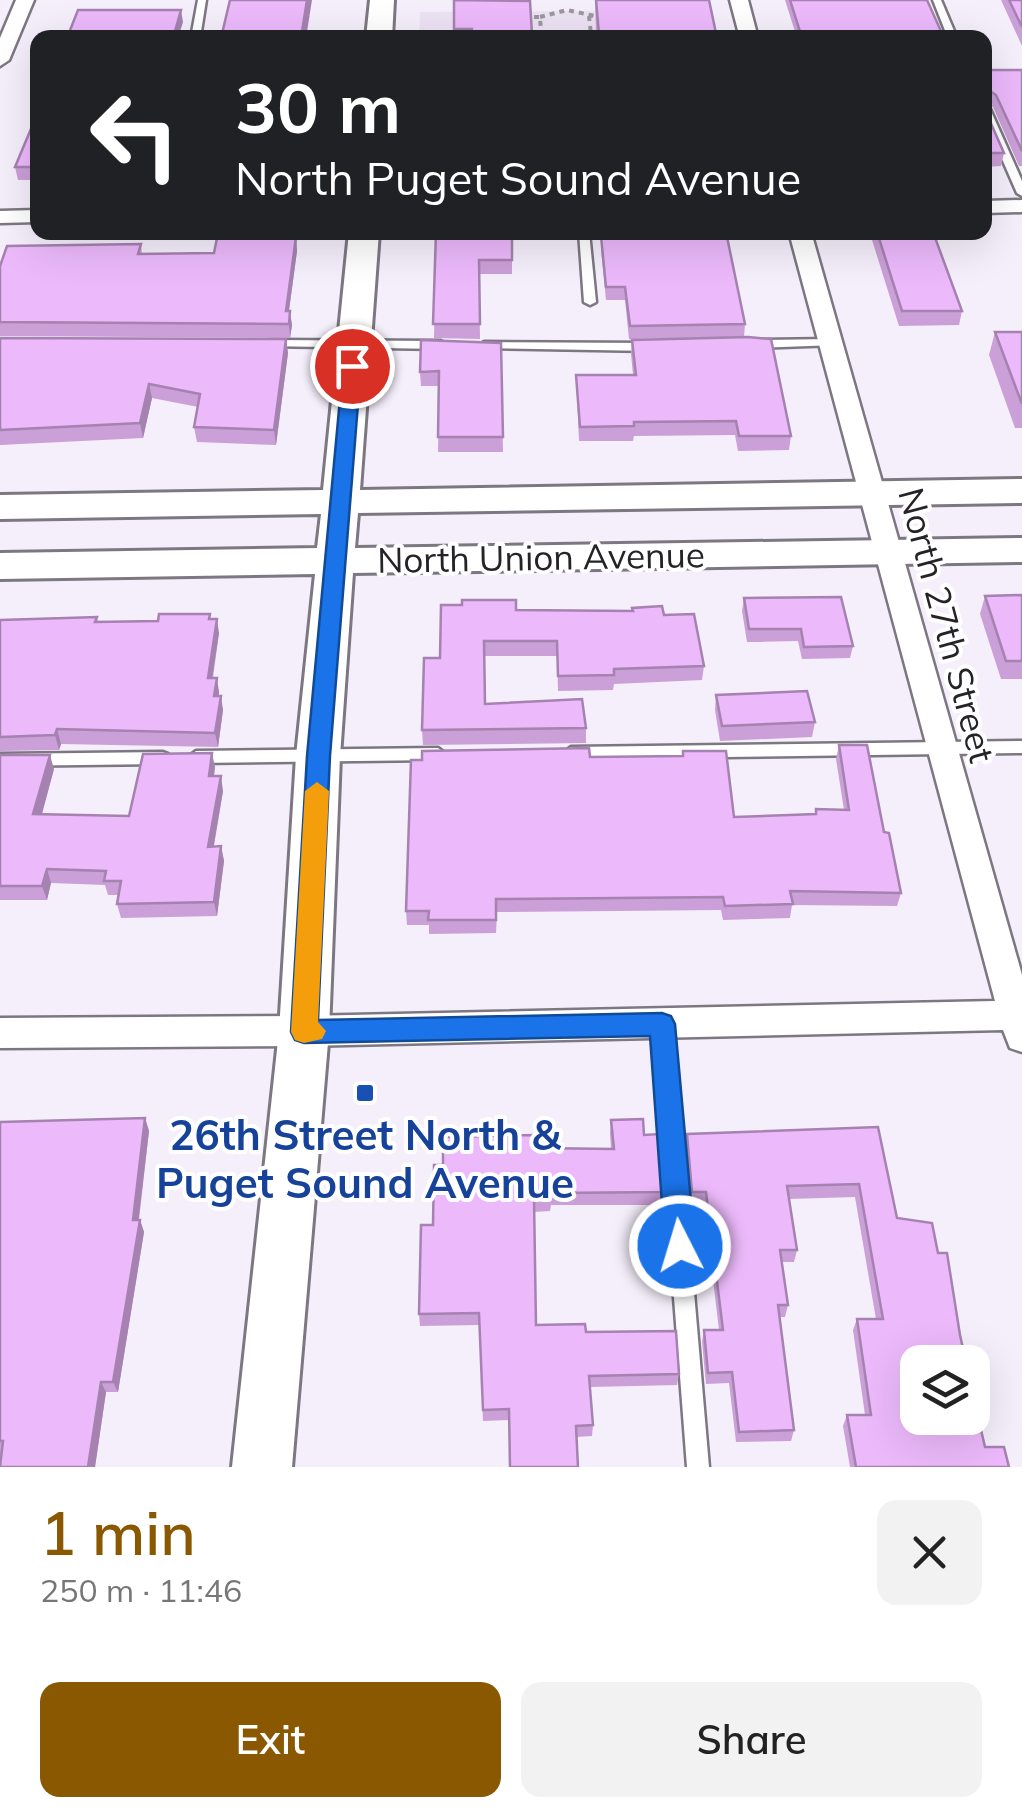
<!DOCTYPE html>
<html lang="en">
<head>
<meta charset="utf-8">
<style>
	body { margin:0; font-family:Mulish,sans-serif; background:#f2f2f2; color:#222; height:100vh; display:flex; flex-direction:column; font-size:38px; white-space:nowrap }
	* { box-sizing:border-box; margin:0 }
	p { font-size:32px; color:#767676 }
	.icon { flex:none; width:55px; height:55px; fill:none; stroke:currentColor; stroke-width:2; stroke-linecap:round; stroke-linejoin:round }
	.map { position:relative; height:1467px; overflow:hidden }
	.side { display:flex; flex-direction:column; background:#fff; flex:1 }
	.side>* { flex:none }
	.hud { position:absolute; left:30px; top:30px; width:962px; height:210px; border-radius:20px; box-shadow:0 10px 40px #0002; background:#202124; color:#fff; overflow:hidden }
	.fabs { position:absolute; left:900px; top:1345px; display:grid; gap:20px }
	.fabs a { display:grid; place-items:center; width:90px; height:90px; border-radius:20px; background:#fff; box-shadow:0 10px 40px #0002; font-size:50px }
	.pin { position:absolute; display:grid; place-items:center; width:85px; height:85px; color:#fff; margin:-42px; border:5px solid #fff; border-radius:50%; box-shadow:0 2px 10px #0007 }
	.me { position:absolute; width:110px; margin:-55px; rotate:355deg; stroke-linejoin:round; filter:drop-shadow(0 0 8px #0008) }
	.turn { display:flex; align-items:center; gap:35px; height:210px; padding:0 40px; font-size:45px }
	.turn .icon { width:130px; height:130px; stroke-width:2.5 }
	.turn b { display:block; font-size:70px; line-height:85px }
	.round { display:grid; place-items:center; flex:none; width:105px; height:105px; border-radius:20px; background:#f2f2f2 }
	.overview { display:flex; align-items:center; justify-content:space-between; height:170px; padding:0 40px }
	h1 { font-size:60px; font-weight:600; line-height:75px; color:#895800 }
	.primary-button { display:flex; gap:20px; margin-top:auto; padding:20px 40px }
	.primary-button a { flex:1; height:115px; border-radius:20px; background:#895800; color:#fff; font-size:40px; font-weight:600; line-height:115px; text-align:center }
	.primary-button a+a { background:#f2f2f2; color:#222 }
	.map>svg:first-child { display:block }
	.built { fill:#ece2f4 }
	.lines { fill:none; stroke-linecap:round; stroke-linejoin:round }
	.lane-casing { stroke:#7c7781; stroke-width:5 }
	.street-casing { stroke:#7c7781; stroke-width:5 }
	.secondary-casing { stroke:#7c7781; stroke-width:6 }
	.path { stroke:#9b979f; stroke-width:4; stroke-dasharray:5 5; stroke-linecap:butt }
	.lane { fill:#fff; fill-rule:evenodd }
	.street { fill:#fff; fill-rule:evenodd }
	.secondary { fill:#fff; fill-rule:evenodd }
	.wall { fill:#cb9fd8 }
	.shaded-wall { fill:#a582b0 }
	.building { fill:#ecb9fb; stroke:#a582b0; stroke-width:2.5 }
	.route { fill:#1a73e8; stroke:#114b97; stroke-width:2.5 }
	.slow { fill:#f59e0b }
	.transit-dot { fill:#1a4fb4; stroke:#fff; stroke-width:4 }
	.labels { text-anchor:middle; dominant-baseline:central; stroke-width:8; stroke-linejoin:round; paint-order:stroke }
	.street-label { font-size:35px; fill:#252327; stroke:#fff }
	.near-transit-label { font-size:42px; font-weight:bold; fill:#164399; stroke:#fff }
</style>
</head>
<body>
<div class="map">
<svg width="1022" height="1467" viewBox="0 0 1022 1467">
	<rect width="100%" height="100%" fill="#f5effb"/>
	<path class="built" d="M703,10L710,38H419L420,12Z"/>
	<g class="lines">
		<defs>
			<path id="lane" d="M198,0H206L200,38H191Z
				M933,0H941L957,38H948Z
				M985,106L990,109L1022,181V196L1017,193L985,120Z
				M579,232H589L596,302L590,305L584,302Z
				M832,339L838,343L836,345L754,348L748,344L754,340Z
				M269,340L441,341L447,345L441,349L265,346L263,344Z
				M484,342L651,343L657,347L651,351L480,348L478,346Z
				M1022,741V753L571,759L563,753L571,747Z
				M438,748L446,754L438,760L196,763L188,757L196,751Z
				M163,752L168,754L171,758L168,762L163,764L0,766V754Z
				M662,1017L668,1019L671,1024L709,1467H687L653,1024L656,1019Z"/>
			<path id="street" d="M16,0H34L9,60L0,66V38Z
				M730,0H748L758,38H740Z
				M1022,200V212L985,213V201Z
				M38,210V222L0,223V211Z
				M789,232H811L1022,975V1052L1010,1048L1003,1030L304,1046L0,1048V1018L304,1016L995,1001Z"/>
			<path id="secondary" d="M370,0H394L392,38H366Z
				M349,232H379L360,490L1022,479V503L358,513L355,548L1022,538V562L353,573L340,756L329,1031L292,1467H232L279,1031L296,756L315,574L0,579V553L317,548L321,514L0,519V495L323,490Z"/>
		</defs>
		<use href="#lane" class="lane-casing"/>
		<use href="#street" class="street-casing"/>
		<use href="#secondary" class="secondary-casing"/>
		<path class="path" d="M589,16L591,34H597
			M524,17H540L541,33L546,38
			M540,17L567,10L595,16"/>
		<use href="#lane" class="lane"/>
		<use href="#street" class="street"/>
		<use href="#secondary" class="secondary"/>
	</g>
	<path class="wall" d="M454,0L532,34H596L595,0H709L717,38H454Z
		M785,0H927L944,38H797Z
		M1001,0H1022V46Z
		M985,70H1022V166H1019L993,107L985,103Z
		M985,110L1004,153L1001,166L985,167Z
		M38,112V180H18L15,167Z
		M436,232H512V274H479L480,339L434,338Z
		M672,232H726L745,324L744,337L629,339L625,300H606L601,249V236H672Z
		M873,232H933L962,311L959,325L899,326L872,240Z
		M296,237L297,251L289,311L292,325L290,338L0,336V266L141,244L142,254L214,253Z
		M995,332H1022V428H1015L989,355Z
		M0,338L286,339L288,353L276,445L197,442L194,427L198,407L152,398L143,438L0,445Z
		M632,340L791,436L789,450L738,451L735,435L634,436L633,441H579L576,375H633L631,354Z
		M501,343L503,452H438L439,386H421L420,372Z
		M1022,595V679H1001L980,614L985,596Z
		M744,598L853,646L850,658L802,659L798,641L747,642L742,611Z
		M516,610L664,615L704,666L702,680L614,684L613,690L558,691L557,656H484L485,704L586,728V743L423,745L422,730L440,658Z
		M97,617L98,622L211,619L219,633L213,678L219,692V696L223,710L218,747L61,744L59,750L0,751V620Z
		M716,695L815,722L812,737L720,741L715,710Z
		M839,745L884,832L901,893L897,906L792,905L790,918L723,920L721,910L497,912L496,933L429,934V925H407L406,911L590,757L682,756L683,751L734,817L815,814L816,809L844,810L836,759Z
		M0,755L54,769L41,815L129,816L215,767L214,776L223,791L214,846H221L224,861L217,916L121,918L117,904L118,895H108L105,885L51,883L47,900H0Z
		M145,1118L149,1131L139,1220H140L144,1232L118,1392H106L95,1467H0V1122Z
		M611,1120L644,1135L665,1192L663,1205H551L550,1211L534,1212L536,1325L586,1332L679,1374L677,1385L590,1387L593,1425L592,1436L576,1437L509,1420L483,1421L479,1325L420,1326L419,1314L443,1165L537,1148L611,1149L610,1133Z
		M878,1127L897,1218L938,1253L960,1335L985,1447L1009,1467H850L843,1426L847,1415H865L853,1330L857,1319H876L855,1197L789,1199L797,1250L794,1262H782L788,1305L785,1317H779L794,1430L791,1441L736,1442L729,1383L706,1384L702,1342L704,1330H719L704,1204H690L685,1146L687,1134Z"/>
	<path class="shaded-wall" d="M307,0H312L306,38H301Z
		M181,10L183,22L178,38H173Z
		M296,237L297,251L287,325L286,311Z
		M290,311L292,325L290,338L289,324Z
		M286,339L288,353L276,445L274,430Z
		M149,384L152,398L143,438L140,423Z
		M217,619L219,633L210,692L208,678Z
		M217,678L219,692L217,710L214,696Z
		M221,696L223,710L218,747L215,733Z
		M57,729L61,744L59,750L55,735Z
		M212,753L215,767L212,790L209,776Z
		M50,755L54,769L38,829L33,814Z
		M221,776L223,791L211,861L208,847Z
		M221,846L224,861L217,916L214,902Z
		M47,869L51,883L47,900L42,886Z
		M145,1118L149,1131L137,1232L133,1220Z
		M140,1220L144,1232L118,1392L113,1382Z
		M101,1382L106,1392L95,1467H88Z"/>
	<path class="building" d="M230,0H307L301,38H221Z
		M454,0L530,1L532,34H599L596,0H709L717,38H472V29H454Z
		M790,0H927L944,38H802Z
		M1009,0H1022V27Z
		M78,10H181L173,38H67Z
		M985,70H1022V151L996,95L987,89L985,105Z
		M985,110L1004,153H985Z
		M38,112V167H15Z
		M436,232H512V260H479L480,324H433Z
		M674,232H726L745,324L630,326L625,287H606L601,236H674Z
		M877,232H933L962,311H902Z
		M296,237L286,311H290L289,324L0,322V266L7,246L141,244L138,254L214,253L217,238Z
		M995,332H1022V404Z
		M748,337L771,339L791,436H739L736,421L634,422V426L580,427L576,375H636L632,340Z
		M0,338L286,339L274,430L194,427L200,394L149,384L140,423L0,430Z
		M421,340L501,343L503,437H438L439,371L420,372Z
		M1022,595V661H1006L985,596Z
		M841,597L853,646L804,647L801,629H749L744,598Z
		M462,600H516V610L633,611L632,608L662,606L664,615L694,614L704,666L614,669V675L558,676L557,641H484L485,704L582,699L586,728L422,730L424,658H440L441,605H462Z
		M159,614H210L209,619H217L208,678H217L214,696H221L215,733L57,729L55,735L0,737V620L97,617L95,622L158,621Z
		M807,691L815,722L722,726L716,695Z
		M839,745H867L884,832L889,833L901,893L790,891L793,904L725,906L723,897L496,899V920H428L429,911H406L411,760H422V751L589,748L590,757L683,756V751H726L734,817L816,814V809L849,810Z
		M212,753L209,776H221L208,847L221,846L214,902L117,904L121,881H104L106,871L47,869L42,886H0V755H50L33,814L129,816L143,754Z
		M145,1118L133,1220H140L113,1382H101L88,1467H0L3,1441H0V1122Z
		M643,1119L644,1135L660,1134L665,1192L551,1193V1199H534L536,1325L585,1324L586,1332L676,1331L679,1374L589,1376L593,1425L576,1426L578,1467H510L509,1409L483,1410L479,1313L419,1314L421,1225H433L434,1165H443V1137L537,1135V1148L614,1149L611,1120Z
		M878,1127L897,1218L932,1223L938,1253H947L960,1335L966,1362H918V1418H972V1391L985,1447H1004L1009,1467H856L847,1415H871L857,1319H883L859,1184L787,1186L797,1250H780L788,1305H778L794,1430L739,1432L732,1372L708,1373L704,1330H723L706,1192H692L687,1134Z"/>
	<path class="route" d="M352,361L361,366L330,756L318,1020L662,1013L671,1016L675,1024L695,1246L690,1255L680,1259L670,1255L665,1246L650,1036L304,1043L295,1040L291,1032L307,756L343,366Z"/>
	<path class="slow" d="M317,782L329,791L318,1022L326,1031L322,1039L304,1043L295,1040L291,1032L305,791Z"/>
	<rect class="transit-dot" x="355" y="1083" width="20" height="20" rx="5"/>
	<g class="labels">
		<g class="street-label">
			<text transform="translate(541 557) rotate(-1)">North Union Avenue</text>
			<text transform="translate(947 625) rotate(75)">North 27th Street</text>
		</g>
		<g class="near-transit-label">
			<text x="365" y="1134">26th Street North &amp;<tspan x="365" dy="48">Puget Sound Avenue</tspan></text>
		</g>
	</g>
</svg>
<div class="fabs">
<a><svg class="icon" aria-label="layers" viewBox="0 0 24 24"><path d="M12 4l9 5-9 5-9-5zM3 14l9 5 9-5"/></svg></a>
</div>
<div class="pin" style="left:352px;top:366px;background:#d93025"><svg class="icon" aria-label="arrive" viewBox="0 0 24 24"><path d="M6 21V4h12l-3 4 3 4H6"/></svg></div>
<svg class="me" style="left:680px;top:1246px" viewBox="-20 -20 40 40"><circle r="17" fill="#1a73e8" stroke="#fff" stroke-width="3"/><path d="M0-11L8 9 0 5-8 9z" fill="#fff"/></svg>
<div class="hud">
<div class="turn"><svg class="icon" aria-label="left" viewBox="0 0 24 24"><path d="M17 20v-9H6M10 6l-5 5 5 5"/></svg><div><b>30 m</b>North Puget Sound Avenue</div></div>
</div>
</div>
<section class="side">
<div class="overview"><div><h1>1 min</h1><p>250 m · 11:46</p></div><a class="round"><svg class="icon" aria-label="close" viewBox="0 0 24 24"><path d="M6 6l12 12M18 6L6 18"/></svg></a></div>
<div class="primary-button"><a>Exit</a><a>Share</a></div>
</section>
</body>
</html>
